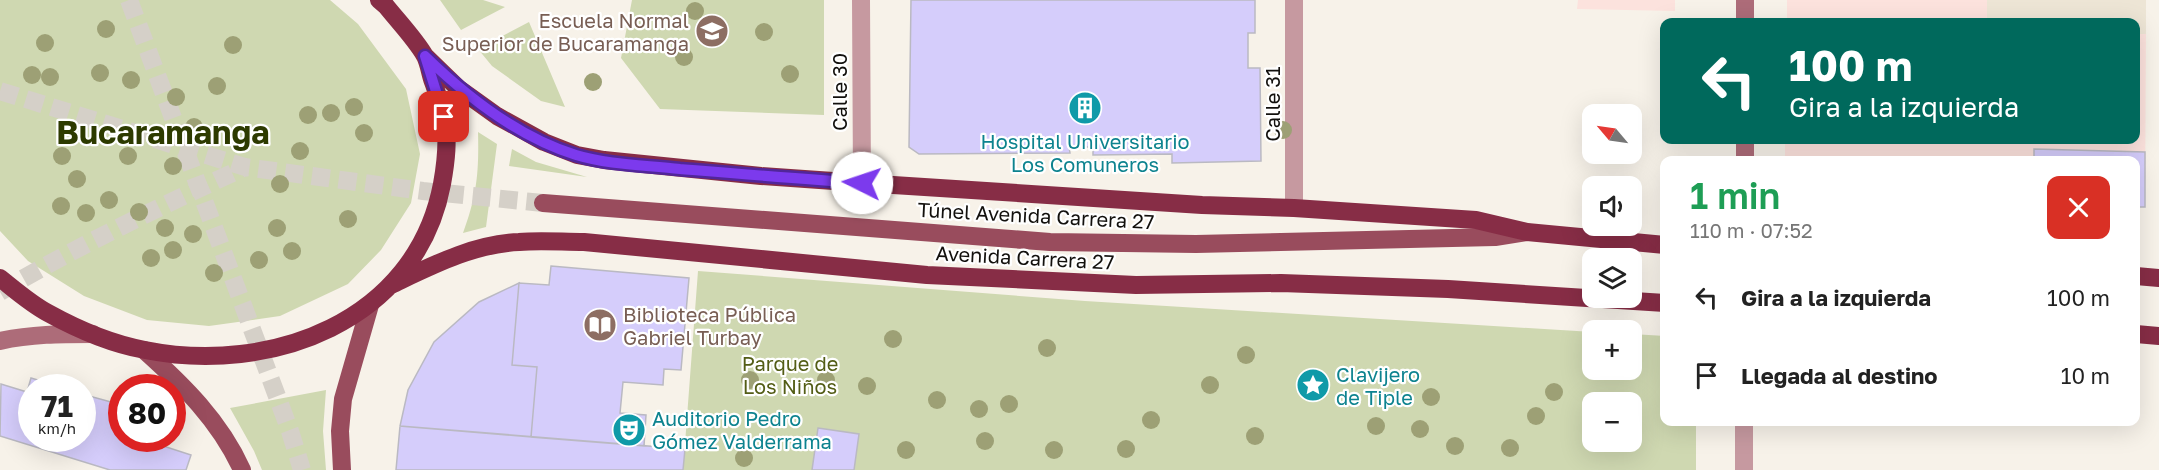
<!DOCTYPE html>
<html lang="es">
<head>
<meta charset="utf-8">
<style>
	body { margin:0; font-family:"Golos Text",sans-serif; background:#f2f2f2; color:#222; height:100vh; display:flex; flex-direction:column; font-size:22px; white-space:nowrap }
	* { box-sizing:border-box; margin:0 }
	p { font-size:20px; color:#767676 }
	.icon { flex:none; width:33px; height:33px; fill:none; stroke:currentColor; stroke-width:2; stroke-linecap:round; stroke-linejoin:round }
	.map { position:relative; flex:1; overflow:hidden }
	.panel { position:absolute; left:1660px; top:156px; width:480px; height:270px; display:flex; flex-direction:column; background:#fff; border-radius:12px; box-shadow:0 6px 24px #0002 }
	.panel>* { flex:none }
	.top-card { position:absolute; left:1660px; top:18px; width:480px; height:126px; border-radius:12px; box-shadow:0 6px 24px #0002; background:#00695c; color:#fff; overflow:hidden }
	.needle { width:39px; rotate:299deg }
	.fabs { position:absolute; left:1582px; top:104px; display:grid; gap:12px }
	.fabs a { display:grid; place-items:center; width:60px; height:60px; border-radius:12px; background:#fff; box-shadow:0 6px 24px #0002; font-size:30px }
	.speed { position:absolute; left:18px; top:374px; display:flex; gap:12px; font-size:30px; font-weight:700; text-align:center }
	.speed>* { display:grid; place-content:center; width:78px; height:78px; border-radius:50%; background:#fff; box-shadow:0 6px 24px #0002; line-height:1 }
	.speed small { font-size:15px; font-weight:400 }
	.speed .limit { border:9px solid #d22; background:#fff; color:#111 }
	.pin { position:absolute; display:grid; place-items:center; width:51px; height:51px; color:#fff; margin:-26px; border-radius:12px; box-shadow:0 3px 9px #0006 }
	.me { position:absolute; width:66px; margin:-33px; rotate:274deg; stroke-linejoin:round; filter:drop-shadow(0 0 4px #0008) }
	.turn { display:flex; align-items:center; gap:21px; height:126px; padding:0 30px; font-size:27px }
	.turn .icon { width:78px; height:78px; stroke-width:2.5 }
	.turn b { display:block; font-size:42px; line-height:51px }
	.round { display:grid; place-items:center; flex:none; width:63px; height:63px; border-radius:12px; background:#f2f2f2 }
	.head { display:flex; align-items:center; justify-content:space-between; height:102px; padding:0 30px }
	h1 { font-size:36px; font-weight:600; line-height:45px; color:#1e9e55 }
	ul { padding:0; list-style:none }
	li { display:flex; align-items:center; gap:18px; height:78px; padding:0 30px }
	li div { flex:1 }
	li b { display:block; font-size:22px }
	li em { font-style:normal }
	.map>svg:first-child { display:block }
	.built { fill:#ede5d5 }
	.education { fill:#fce2dd }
	.green { fill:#cfd8b1; fill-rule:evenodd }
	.building { fill:#d5cdfb; stroke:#bab9c2; stroke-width:1.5 }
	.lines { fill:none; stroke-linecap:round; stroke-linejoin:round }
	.secondary-tunnel { stroke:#d5d0c8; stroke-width:18; stroke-dasharray:18 9; stroke-linecap:butt }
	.primary-tunnel { stroke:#d5d0c8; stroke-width:18; stroke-dasharray:18 9; stroke-linecap:butt }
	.street { stroke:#c699a0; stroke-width:18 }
	.secondary { stroke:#ad6c79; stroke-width:18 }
	.primary { stroke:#994c5d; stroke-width:18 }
	.highway { stroke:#872d46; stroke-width:18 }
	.tree { fill:#9da075 }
	.route-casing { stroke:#51269a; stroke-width:15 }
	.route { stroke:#7c3aed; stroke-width:10 }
	.labels { text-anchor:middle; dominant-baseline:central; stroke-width:4.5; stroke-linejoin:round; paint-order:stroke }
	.education-label { font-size:20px; fill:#785e54; stroke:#fff; text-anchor:end }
	.street-label { font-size:20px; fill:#12100d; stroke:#fff }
	.culture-label { font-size:20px; fill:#0d838f; stroke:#fff; text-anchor:start }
	.park-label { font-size:20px; fill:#535d16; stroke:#fff }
	.town-label { font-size:32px; font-weight:bold; fill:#2d3a00; stroke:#fff }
</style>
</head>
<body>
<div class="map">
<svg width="2159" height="470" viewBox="0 0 2159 470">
	<rect width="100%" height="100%" fill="#f7f2e9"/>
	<path class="built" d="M1987,0H2146V34H2136V22H1987Z"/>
	<path class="education" d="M1578,0H1675V11L1577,9Z
		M1787,0H1987V22H1787Z
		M2136,34H2146L2145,207H2136V160H1785V140H2136Z"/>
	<path class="green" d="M0,0H330L358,24L406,89L420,154L411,203L381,250L348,284L280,316L209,326L147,320L84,296L28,261L0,231Z
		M440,0H483L505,7L461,30Z
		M632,0H824V115L660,109L621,58Z
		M529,22L565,107L541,101L492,66L478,49Z
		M478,132L497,144L486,227L463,233C477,195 479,172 478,132Z
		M512,149L536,162L587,177L509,166Z
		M698,271L1085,301L1593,332V369H1632V334L1665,336V422H1696V470H683ZM1593,402H1632V441H1593Z
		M326,390L323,431L326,470H262L254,451L230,408Z"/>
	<path class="building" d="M911,0H1255V33H1248V68H1260L1261,161L1172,163V154L1093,155V147H1069L1070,153L919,154L909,147Z
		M2034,149L2145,152V207H2136V160H2034Z
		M551,266L689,278L681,370L664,369L663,385L623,382L620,413L646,415L644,446L531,437L537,367L512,365L519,283L549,285Z
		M519,283L512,365L537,367L531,437L400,426L408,390L434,342L479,302Z
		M31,378L61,387H32V438H82V394L122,405V438H155L154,443L191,455L186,470H110L0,436L1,384L27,392Z
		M400,426L685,449L683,470H396Z
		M818,428L859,434L854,470H812Z"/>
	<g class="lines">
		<path class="secondary-tunnel" d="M0,292C79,245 162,206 245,167"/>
		<path class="primary-tunnel" d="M129,0L290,431L302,470
			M0,91L245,167L423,191L543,203"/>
		<path class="street" d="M861,0L862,183
			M1294,0V208
			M1744,422V470"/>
		<path class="secondary" d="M1745,22V0
			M1745,160V140
			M0,341C31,334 61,334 93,334"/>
		<path class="primary" d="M543,203L1050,242L1196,244L1495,237L1527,232
			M144,350C183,385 220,421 242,470
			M342,470L340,431L343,399L370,305"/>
		<path class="highway" d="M425,56L458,88L497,116L544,142L577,155L604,160L761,176L862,183L1202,205L1294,208L1476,220L1527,232L1665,245
			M2136,276L2159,278
			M0,278C15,290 31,304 48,313C77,329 112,344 145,350C270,375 416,322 442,184C446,162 449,139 444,117C442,105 437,93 433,82C430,74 429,64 425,56C416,40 398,21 386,6L379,0
			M391,285C431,266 473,244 519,242C540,240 562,242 584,242L927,275L1136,285L1281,283L1448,289L1665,303
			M2136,334L2159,336"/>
	</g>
	<g class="tree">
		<circle cx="695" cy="11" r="9"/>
		<circle cx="106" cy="29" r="9"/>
		<circle cx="764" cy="32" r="9"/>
		<circle cx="45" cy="43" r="9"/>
		<circle cx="233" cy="45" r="9"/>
		<circle cx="684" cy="57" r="9"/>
		<circle cx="100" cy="73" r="9"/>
		<circle cx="790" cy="74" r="9"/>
		<circle cx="32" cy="75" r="9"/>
		<circle cx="50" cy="77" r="9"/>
		<circle cx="131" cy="80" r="9"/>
		<circle cx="593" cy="82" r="9"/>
		<circle cx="217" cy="86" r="9"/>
		<circle cx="176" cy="97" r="9"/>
		<circle cx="354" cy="107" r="9"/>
		<circle cx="331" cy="113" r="9"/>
		<circle cx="308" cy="115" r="9"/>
		<circle cx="194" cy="127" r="9"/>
		<circle cx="1283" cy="130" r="9"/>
		<circle cx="364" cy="133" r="9"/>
		<circle cx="300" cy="151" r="9"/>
		<circle cx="62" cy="156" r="9"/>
		<circle cx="128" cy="156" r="9"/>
		<circle cx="173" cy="166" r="9"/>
		<circle cx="77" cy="179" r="9"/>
		<circle cx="280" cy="184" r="9"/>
		<circle cx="109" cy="200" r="9"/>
		<circle cx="61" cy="206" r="9"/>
		<circle cx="139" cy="212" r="9"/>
		<circle cx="86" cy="213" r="9"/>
		<circle cx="348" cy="219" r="9"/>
		<circle cx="165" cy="228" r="9"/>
		<circle cx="277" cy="228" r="9"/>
		<circle cx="193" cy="234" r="9"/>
		<circle cx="173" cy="250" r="9"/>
		<circle cx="292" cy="251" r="9"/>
		<circle cx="151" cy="258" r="9"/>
		<circle cx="259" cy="260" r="9"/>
		<circle cx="214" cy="273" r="9"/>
		<circle cx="893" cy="339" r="9"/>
		<circle cx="1047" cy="348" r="9"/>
		<circle cx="1246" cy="355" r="9"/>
		<circle cx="750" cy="380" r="9"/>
		<circle cx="826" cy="380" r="9"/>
		<circle cx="1210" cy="385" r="9"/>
		<circle cx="867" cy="386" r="9"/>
		<circle cx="1554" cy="392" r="9"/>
		<circle cx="1431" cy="397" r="9"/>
		<circle cx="937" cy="400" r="9"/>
		<circle cx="1009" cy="404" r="9"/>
		<circle cx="979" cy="409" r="9"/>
		<circle cx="1536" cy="416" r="9"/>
		<circle cx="1151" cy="420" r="9"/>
		<circle cx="1376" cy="426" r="9"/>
		<circle cx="1420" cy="429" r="9"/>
		<circle cx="1255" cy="436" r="9"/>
		<circle cx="985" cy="441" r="9"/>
		<circle cx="1455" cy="446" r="9"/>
		<circle cx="1510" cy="448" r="9"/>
		<circle cx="1126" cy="449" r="9"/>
		<circle cx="906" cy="450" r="9"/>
		<circle cx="1054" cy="450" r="9"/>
		<circle cx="744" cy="458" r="9"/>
	</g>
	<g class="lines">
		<defs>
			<path id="route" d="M444,117L425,56C468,98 518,137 576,155C609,165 646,165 680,169C741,174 801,179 862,183"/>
		</defs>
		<use href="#route" class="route-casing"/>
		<use href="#route" class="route"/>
	</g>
	<defs>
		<symbol id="school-disc" viewBox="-11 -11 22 22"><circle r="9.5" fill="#8d6e63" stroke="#fff"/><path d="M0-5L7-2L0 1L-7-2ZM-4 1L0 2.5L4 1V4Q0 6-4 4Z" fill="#fff"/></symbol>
		<symbol id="building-disc" viewBox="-11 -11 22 22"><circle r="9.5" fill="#0f9aa8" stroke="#fff"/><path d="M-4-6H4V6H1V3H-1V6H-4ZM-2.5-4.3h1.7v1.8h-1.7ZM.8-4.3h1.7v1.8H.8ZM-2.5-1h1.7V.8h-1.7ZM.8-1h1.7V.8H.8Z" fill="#fff"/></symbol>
		<symbol id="library-disc" viewBox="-11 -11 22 22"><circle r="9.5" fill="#8d6e63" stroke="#fff"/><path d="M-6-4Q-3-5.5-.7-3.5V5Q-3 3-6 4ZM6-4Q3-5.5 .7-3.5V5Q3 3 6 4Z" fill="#fff"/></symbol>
		<symbol id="sight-disc" viewBox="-11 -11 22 22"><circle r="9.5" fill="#0f9aa8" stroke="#fff"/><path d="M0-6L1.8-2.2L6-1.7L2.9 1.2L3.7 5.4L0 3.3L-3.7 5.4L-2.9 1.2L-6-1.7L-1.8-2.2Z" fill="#fff"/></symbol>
		<symbol id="theatre-disc" viewBox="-11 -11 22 22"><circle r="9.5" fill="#0f9aa8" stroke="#fff"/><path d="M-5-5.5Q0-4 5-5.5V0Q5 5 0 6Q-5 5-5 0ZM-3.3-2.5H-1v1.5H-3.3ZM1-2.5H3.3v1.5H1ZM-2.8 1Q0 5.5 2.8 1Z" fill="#fff"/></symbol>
	</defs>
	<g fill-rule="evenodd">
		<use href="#school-disc" x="693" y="12" width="38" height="38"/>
		<use href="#building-disc" x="1066" y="89" width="38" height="38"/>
		<use href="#library-disc" x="581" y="306" width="38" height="38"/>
		<use href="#sight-disc" x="1294" y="366" width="38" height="38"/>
		<use href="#theatre-disc" x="610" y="411" width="38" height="38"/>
	</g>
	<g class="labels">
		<g class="education-label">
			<text x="689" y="20">Escuela Normal<tspan x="689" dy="23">Superior de Bucaramanga</tspan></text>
			<text x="623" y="314" text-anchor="start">Biblioteca Pública<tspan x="623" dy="23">Gabriel Turbay</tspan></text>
		</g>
		<g class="street-label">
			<text transform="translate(839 92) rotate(-90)">Calle 30</text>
			<text transform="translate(1272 104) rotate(-90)">Calle 31</text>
			<text transform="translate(1036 215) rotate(3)">Túnel Avenida Carrera 27</text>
			<text transform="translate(1025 257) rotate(3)">Avenida Carrera 27</text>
		</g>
		<g class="culture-label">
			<text x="1085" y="141" text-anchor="middle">Hospital Universitario<tspan x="1085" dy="23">Los Comuneros</tspan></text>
			<text x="1336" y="374">Clavijero<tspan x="1336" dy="23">de Tiple</tspan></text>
			<text x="652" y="418">Auditorio Pedro<tspan x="652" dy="23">Gómez Valderrama</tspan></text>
		</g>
		<g class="park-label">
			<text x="790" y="363">Parque de<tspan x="790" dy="23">Los Niños</tspan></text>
		</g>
		<g class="town-label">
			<text x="163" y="132">Bucaramanga</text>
		</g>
	</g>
</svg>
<div class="fabs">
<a><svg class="needle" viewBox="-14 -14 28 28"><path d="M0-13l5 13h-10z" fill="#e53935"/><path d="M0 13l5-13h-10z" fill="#767676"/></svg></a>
<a><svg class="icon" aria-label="sound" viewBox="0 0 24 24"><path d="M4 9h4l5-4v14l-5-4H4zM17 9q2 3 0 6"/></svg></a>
<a><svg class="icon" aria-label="layers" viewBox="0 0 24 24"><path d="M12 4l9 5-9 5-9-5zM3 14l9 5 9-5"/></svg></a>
<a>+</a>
<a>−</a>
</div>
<div class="speed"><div>71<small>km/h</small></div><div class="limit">80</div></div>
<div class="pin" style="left:444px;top:117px;background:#d93025"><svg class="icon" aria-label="arrive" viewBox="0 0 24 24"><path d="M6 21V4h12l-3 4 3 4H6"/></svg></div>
<svg class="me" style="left:862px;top:183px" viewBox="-20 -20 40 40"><circle r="19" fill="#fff"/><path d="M0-13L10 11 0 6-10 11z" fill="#7c3aed"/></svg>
<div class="top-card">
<div class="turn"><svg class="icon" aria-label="left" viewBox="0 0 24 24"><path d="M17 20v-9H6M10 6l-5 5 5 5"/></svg><div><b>100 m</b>Gira a la izquierda</div></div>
</div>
<section class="panel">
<div class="head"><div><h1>1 min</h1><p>110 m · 07:52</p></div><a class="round" style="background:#d93025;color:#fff"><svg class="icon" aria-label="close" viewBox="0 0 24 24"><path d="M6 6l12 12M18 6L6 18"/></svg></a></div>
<ul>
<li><svg class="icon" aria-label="left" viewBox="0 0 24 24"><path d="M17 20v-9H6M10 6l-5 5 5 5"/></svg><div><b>Gira a la izquierda</b></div><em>100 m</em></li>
<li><svg class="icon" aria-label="arrive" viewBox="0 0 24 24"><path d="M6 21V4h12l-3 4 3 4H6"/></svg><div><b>Llegada al destino</b></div><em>10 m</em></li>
</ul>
</section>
</div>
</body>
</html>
